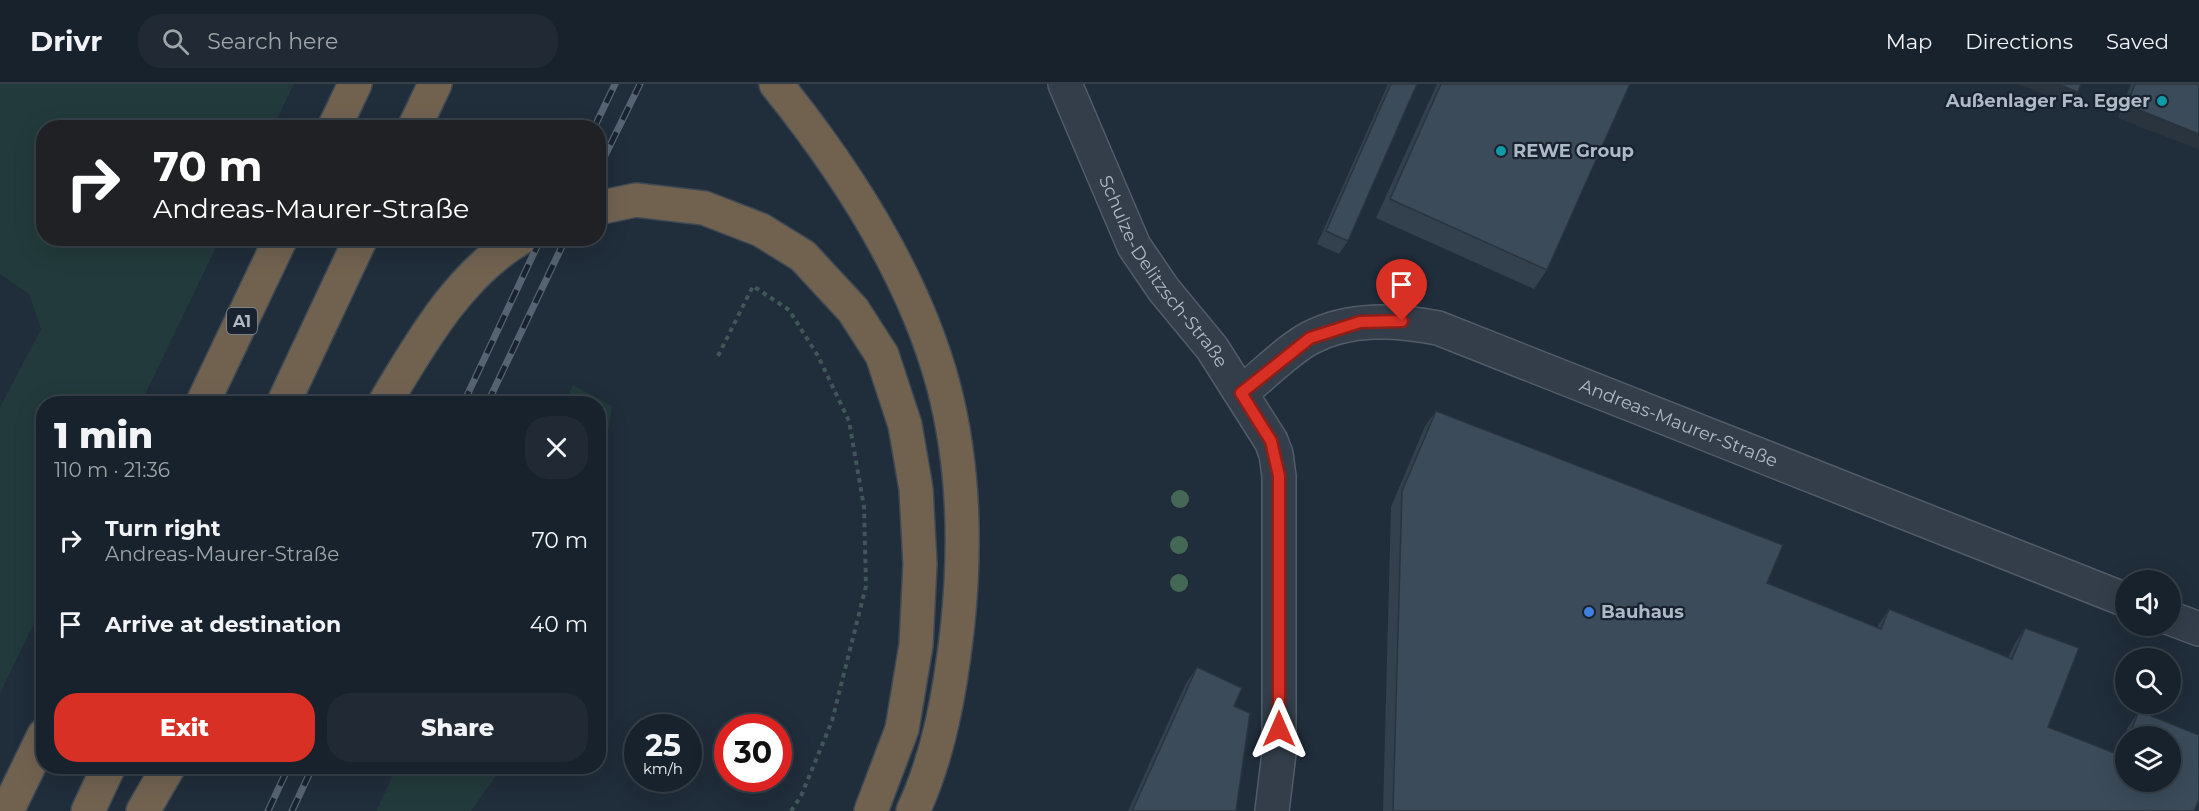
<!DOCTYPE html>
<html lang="en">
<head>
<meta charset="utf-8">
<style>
	body { margin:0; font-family:Montserrat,sans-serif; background:#212a34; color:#f1f3f6; height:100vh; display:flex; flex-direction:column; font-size:22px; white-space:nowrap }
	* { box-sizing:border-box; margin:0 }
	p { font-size:20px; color:#9fa4a9 }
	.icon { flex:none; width:33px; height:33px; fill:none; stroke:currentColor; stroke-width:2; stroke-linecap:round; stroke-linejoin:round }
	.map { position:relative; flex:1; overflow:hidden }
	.side { position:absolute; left:36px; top:312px; width:570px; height:378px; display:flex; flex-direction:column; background:#18222c; border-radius:24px; box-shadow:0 6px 24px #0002,0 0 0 2px #363f48 }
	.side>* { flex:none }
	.guide { position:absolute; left:36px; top:36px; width:570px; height:126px; border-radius:24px; box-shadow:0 6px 24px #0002,0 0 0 2px #363f48; background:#202124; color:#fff; overflow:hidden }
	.buttons { position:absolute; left:2115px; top:486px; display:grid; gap:12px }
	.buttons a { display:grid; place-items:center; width:66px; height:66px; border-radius:50%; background:#18222c; box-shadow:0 6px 24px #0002,0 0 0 2px #363f48; font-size:30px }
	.speed { position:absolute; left:624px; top:630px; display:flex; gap:12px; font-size:30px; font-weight:700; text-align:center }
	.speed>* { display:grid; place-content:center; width:78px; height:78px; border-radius:50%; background:#18222c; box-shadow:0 6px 24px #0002,0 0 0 2px #363f48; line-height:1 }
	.speed small { font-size:15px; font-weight:400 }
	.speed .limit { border:9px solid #d22; background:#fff; color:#111 }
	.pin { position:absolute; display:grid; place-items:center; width:51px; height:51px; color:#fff; margin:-62px -26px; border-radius:50% 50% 50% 0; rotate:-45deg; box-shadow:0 0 6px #0007 }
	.pin .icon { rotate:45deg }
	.me { position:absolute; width:66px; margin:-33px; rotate:0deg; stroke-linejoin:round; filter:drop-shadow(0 0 4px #0008) }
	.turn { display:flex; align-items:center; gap:21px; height:126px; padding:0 18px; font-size:27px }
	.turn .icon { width:78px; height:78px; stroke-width:2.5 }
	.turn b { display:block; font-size:42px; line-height:51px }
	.round { display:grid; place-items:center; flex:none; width:63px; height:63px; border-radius:24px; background:#212a34 }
	.head { display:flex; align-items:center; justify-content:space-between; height:102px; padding:0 18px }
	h1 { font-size:36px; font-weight:800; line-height:45px }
	.cta { display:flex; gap:12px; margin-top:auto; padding:12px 18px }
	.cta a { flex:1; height:69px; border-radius:24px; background:#d93025; color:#fff; font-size:24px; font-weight:800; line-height:69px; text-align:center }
	.cta a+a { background:#212a34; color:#f1f3f6 }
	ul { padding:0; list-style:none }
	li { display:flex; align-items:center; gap:18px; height:84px; padding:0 18px }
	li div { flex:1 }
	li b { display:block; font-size:22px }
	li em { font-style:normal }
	header { display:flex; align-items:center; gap:36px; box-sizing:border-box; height:84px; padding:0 30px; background:#18222c; border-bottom:2px solid #363f48 }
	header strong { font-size:28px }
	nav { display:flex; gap:33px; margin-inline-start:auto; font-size:21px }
	.search { width:420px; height:54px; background:#212a34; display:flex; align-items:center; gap:15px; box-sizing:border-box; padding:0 21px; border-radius:24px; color:#9fa4a9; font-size:22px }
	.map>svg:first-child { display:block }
	.green { fill:#223a3b }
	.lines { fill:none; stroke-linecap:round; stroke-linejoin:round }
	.street-casing { stroke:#515c68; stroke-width:36 }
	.highway-casing { stroke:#3e4955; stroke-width:36 }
	.path { stroke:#3f5758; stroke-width:4; stroke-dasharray:4.5 4.5; stroke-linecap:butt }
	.street { stroke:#333e4a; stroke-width:33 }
	.highway { stroke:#716250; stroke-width:33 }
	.rail-casing { stroke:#556372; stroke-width:7 }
	.rail { stroke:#19232f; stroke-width:4.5; stroke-dasharray:14; stroke-linecap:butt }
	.tree { fill:#456856 }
	.wall { fill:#33404d; fill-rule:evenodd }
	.shaded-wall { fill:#29343f }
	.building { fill:#3b4b5a; stroke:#29343f; stroke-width:1.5 }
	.route-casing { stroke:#8d1f18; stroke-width:15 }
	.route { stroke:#d93025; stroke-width:10 }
	.culture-dot { fill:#0f9aa8; stroke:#19232f; stroke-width:2 }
	.shop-dot { fill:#3f7fe0; stroke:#19232f; stroke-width:2 }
	.labels { text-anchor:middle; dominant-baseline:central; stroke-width:4.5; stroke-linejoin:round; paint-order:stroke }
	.shield { fill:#19232f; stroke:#818c99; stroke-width:1.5 }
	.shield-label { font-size:16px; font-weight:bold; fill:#aeb9c7 }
	.poi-label { font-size:18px; font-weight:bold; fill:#aeb9c7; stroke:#19232f; text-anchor:start }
	.street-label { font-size:18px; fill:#aeb9c7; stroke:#19232f }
</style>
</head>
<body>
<header>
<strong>Drivr</strong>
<div class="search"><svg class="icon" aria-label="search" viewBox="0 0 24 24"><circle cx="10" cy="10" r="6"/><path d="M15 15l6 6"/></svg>Search here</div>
<nav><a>Map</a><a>Directions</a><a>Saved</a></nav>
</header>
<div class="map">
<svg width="2199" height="727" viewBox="0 0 2199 727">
	<rect width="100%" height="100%" fill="#202d3a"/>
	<path class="green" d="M0,0H294L273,43L44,44V154L220,155L141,319L44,320L43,520L0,610V323L41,245L29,210L0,190Z
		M573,301L612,322L599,404L598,320L564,319Z
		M397,683V682L502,683L471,727H376Z"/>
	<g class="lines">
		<defs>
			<g id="street">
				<path id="s1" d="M1065,0L1134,162L1164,206L1212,264L1271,357L1276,370L1279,392V669L1272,727"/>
				<path id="s2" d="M1241,309C1261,293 1289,265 1310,254C1350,233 1396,236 1438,244L2126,516"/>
				<path d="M2170,534L2199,545"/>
			</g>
			<path id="highway" d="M776,0C847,88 913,190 943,300C964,379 966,466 957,547C950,608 939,671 913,727
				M334,44L355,0
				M414,44L435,0
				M598,124L636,116L704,124L761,146L803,172L853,226L882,271L905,341L916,405L920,480L916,561L902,645L871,727
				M202,320L281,154
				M283,320L361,154
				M384,320C420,260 459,190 521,154
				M7,727L44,651
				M88,727L109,682
				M143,727L169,682"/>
		</defs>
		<use href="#street" class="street-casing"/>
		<use href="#highway" class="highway-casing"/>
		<path class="path" d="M718,272L753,202L789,226L818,272L849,337L864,423L866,502L832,637L801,712L791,727"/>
		<use href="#street" class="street"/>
		<use href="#highway" class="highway"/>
		<defs>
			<path id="rail" d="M594,44L615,0
				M598,86L640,0
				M463,320L541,154
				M487,320L566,154
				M268,727L289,682
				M292,727L313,682"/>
		</defs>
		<use href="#rail" class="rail-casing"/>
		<use href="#rail" class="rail"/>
	</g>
	<g class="tree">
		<circle cx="1180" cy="415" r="9"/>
		<circle cx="1179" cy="461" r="9"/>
		<circle cx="1179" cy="499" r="9"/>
	</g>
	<path class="wall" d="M1388,0H1417L1348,157L1339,170L1317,160Z
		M1437,0H1630L1547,186L1534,205L1376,134Z
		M2131,0H2199L2118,34Z
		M1436,327L1783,461L1767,499L1877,543L1889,525L2008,573L2015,559L2025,544L2079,564L2048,643L2117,670L2128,643L2139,627L2199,651V716L2194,727H1383L1391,423L1425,342ZM2126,652H2170V698H2126Z
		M1197,583L1234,622L1236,727H1128L1186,599Z"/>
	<path class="shaded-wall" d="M2017,0H2058L2078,8L2070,20Z
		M2127,21L2199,50V66L2118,34Z"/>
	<path class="building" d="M1391,0H1417L1348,157L1326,147Z
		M1441,0H1630L1547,186L1390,115Z
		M2058,0H2081L2078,8Z
		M2135,0H2199V50L2127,21Z
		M1436,327L1783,461L1767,499L1881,545L1889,525L2012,575L2025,544L2079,564L2048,643L2122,672L2126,662V698H2170V652H2129L2139,627L2199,651V716L2194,727H1393L1402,407Z
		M1197,583L1242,604L1234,622L1250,629L1236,727H1132Z"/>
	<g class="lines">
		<defs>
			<path id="route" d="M1279,645V392L1271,357L1241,309L1310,254L1360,238L1402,237"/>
		</defs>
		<use href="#route" class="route-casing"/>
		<use href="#route" class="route"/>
	</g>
	<g class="culture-dot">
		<circle cx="2162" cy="17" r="6"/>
		<circle cx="1501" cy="67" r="6"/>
	</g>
	<circle class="shop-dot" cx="1589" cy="528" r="6"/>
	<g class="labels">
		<rect class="shield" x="227" y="224" width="30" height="26" rx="4.5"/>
		<g class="shield-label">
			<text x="242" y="237">A1</text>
		</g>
		<g class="poi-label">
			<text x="2150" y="17" text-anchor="end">Außenlager Fa. Egger</text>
			<text x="1513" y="67">REWE Group</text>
			<text x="1601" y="528">Bauhaus</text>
		</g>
		<g class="street-label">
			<text stroke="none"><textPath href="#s1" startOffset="213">Schulze-Delitzsch-Straße</textPath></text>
			<text stroke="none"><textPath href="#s2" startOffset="478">Andreas-Maurer-Straße</textPath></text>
		</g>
	</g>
</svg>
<div class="buttons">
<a><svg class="icon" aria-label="sound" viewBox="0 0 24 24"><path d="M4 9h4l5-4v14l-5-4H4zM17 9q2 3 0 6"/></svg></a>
<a><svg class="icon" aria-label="search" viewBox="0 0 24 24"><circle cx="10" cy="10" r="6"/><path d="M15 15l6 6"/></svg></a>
<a><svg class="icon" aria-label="layers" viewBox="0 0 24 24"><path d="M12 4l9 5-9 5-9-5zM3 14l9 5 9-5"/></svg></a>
</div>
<div class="speed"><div>25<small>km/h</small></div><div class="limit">30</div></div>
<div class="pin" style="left:1402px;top:237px;background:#d93025"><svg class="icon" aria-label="arrive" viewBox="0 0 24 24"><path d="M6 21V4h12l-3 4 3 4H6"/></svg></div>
<svg class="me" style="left:1279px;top:645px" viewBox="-20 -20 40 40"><path d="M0-17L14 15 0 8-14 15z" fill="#d93025" stroke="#fff" stroke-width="4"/></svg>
<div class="guide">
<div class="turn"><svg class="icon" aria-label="right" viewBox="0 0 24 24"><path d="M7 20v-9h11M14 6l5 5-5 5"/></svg><div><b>70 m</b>Andreas-Maurer-Straße</div></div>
</div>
<section class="side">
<div class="head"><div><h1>1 min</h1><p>110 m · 21:36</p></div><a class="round"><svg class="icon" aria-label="close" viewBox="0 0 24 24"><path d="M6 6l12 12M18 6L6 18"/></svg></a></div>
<ul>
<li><svg class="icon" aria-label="right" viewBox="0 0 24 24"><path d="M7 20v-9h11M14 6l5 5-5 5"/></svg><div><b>Turn right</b><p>Andreas-Maurer-Straße</p></div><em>70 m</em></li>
<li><svg class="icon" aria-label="arrive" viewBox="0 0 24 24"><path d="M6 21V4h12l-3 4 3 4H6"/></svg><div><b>Arrive at destination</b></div><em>40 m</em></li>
</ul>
<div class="cta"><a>Exit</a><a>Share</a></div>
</section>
</div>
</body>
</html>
